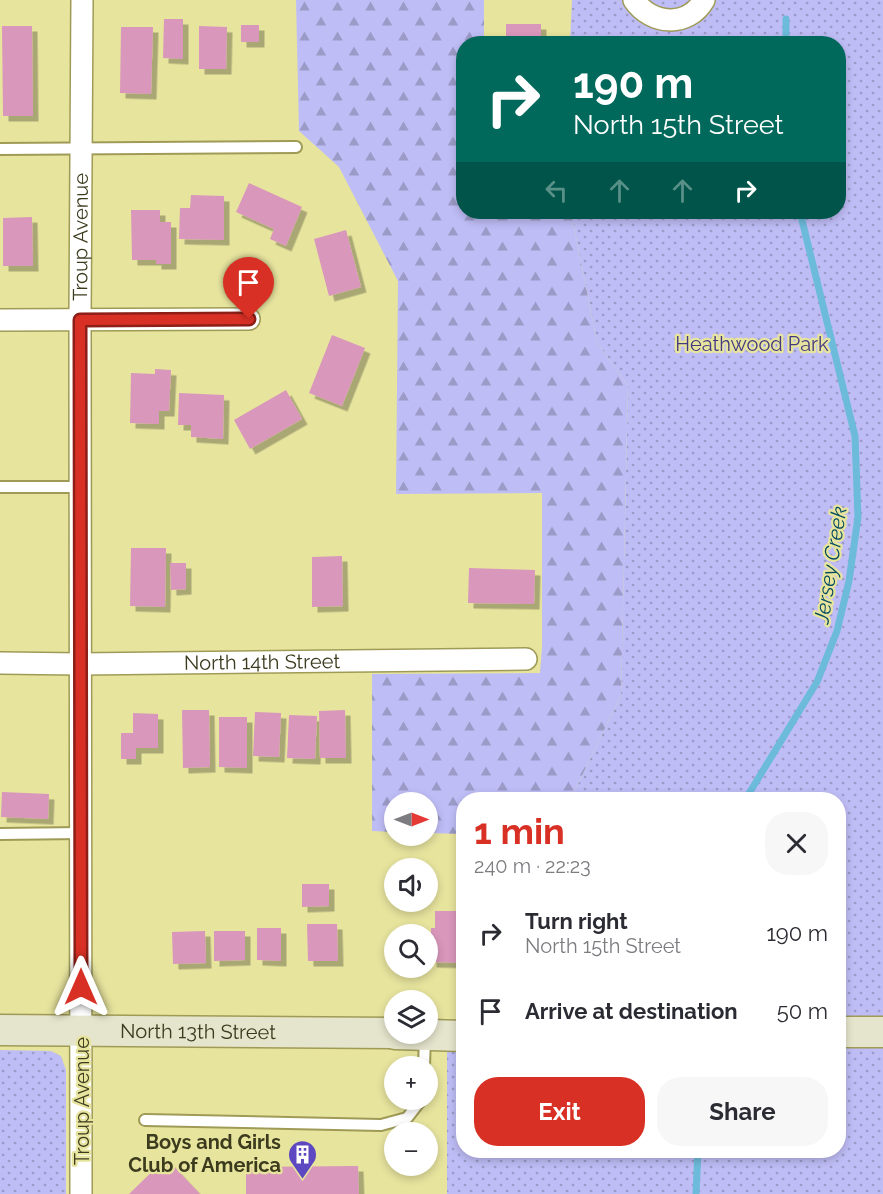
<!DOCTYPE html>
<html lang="en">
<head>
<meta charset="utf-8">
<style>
	body { margin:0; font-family:Raleway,sans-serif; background:#f7f7f7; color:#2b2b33; height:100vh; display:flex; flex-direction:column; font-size:22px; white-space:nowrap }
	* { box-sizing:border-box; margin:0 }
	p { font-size:20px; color:#7c7c81 }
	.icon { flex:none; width:33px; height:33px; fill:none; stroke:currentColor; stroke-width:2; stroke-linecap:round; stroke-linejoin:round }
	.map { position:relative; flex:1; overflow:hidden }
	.panel { position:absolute; left:456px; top:792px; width:390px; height:366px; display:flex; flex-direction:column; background:#fff; border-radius:24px; box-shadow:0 3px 9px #0003 }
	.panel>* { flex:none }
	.top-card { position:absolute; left:456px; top:36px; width:390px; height:183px; border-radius:24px; box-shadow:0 3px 9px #0003; background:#00695c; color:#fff; overflow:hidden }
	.needle { width:39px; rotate:90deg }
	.controls { position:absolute; left:384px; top:792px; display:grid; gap:12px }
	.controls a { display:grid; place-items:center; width:54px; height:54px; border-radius:50%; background:#fff; box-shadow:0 3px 9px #0003; font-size:30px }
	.pin { position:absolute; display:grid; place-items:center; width:51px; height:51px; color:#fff; margin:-62px -26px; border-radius:50% 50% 50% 0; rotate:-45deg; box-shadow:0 0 6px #0007 }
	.pin .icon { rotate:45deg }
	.me { position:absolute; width:66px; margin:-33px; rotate:0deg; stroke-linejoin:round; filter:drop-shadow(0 0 4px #0008) }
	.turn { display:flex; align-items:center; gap:21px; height:126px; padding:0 18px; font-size:27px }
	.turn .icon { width:78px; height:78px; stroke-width:2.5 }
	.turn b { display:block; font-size:42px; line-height:51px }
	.lanes { display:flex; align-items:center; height:57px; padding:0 18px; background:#0003; justify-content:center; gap:30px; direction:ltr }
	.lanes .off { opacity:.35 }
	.round { display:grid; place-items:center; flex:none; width:63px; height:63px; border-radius:24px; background:#f7f7f7 }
	.headline { display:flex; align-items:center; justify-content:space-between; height:102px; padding:0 18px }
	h1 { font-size:36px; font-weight:700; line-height:45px; color:#d93025 }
	.action { display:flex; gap:12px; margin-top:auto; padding:12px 18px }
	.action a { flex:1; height:69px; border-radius:24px; background:#d93025; color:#fff; font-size:24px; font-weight:700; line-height:69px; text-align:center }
	.action a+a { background:#f7f7f7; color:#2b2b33 }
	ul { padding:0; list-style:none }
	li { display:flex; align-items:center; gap:18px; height:78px; padding:0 18px }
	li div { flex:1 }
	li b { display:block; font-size:22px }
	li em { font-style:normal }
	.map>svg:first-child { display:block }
	.green { fill:url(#green-dots) }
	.forest { fill:url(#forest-firs) }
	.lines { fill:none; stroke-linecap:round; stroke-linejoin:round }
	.stream { stroke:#6dbbdb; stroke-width:7 }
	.building { fill:#d997bb; filter:url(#shadow) }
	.lane-casing { stroke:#9f9b57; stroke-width:14 }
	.street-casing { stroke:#9f9b57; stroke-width:24 }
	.secondary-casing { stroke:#9f9b57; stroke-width:33 }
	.lane { stroke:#fff; stroke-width:10 }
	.street { stroke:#fff; stroke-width:21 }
	.secondary { stroke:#e5e4cc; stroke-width:30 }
	.route-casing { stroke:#8d1f18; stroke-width:15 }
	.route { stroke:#d93025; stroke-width:10 }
	.labels { text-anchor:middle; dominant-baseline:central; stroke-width:4.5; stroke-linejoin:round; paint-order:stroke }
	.street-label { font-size:20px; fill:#3c3b1e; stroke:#e7e49e }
	.park-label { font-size:20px; fill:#433982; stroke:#e7e49e }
	.poi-label { font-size:20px; font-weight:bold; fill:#3c3b1e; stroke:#e7e49e; text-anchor:end }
	.water-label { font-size:21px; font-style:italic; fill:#034a5f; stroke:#e7e49e }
</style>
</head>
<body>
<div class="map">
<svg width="883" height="1194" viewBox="0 0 883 1194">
	<defs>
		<pattern id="green-dots" width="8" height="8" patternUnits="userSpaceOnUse" patternTransform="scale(1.5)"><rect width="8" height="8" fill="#bfbdf6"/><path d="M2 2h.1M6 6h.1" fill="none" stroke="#9c9bc7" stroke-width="1.8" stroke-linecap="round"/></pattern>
		<pattern id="forest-firs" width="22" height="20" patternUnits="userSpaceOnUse" patternTransform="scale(1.5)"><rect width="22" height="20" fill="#bfbdf6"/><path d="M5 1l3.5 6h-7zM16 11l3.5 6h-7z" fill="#9c9bc7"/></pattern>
		<filter id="shadow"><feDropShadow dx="5.5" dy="5.5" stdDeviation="0" flood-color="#0004"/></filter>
	</defs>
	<rect width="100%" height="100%" fill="#e7e49e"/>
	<path class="green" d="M572,0H883V1194H447V1048L463,1049L464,1150H838V800L568,799L577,786L621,695L628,386L597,342L571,212H838V44L570,43Z
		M0,1050L51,1051L61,1056L66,1070V1194H0Z"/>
	<path class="forest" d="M296,0H484V43L464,44V212H571L597,342L628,386L621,695L577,786L568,799L464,800L463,834L428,833V802H394V832L372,831V674L540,673L542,647V493L396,494L398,281L339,167L299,131Z"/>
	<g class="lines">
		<path class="stream" d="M786,19V44
			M745,800L817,682L837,631L849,581L858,517L855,436L800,212
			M696,1194L698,1150"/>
	</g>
	<path class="building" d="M164,19H183V59L163,58Z
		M506,24H541V44H506Z
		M241,25H259V42H241Z
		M2,26H32L33,116H3Z
		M199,26L227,27L226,69H199Z
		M121,27H153L151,94L120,93Z
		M249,183L302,207L286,246L270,239L274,229L236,212Z
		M191,195L224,196V240L179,239L180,208H190Z
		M131,210H160V222H171V264H156V260H132Z
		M32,217L33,266H3V218Z
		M346,230L361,287L329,296L314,239Z
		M332,335L365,348L342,406L309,393Z
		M155,369L171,370L169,411H159V424L130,423L131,373L155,374Z
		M286,390L302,419L250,449L234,420Z
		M179,393L224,395L223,439L191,437V425H178Z
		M131,548H166L165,607L130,606Z
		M342,556L343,606L312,607V557Z
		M170,563H186V589L171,590Z
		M469,568L535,570L534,604L468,603Z
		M182,710H209L210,767L183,768Z
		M345,710L346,758H320L319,711Z
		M255,712L281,713L279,757L253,756Z
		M133,713L158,714V748H136V759H121V733H133Z
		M289,715L317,716L315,759L287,758Z
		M219,717H247V768L219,767Z
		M2,792L49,794L48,819L1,817Z
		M302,884H329V906L302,907Z
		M435,911H463L462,963L431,962V928H435Z
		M307,924H337L338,961H308Z
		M257,928H281V961L257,960Z
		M205,931L206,963L173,964L172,932Z
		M214,931H245V960L214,961Z
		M166,1158L200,1194H129Z
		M358,1166L359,1194H246V1167Z"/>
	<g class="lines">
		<defs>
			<path id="lane" d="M0,149L296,147
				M0,487H80
				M0,834L81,833
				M424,1066L425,1037
				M145,1120L381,1125L407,1118L421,1100"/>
			<g id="street">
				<path d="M634,0C651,25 688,28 704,0"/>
				<path d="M0,320L249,319"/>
				<path id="s1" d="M0,663L80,664L526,659"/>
				<path id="s2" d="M81,1194L80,320L82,0"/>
			</g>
			<g id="secondary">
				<path id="s3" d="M0,1030L394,1033"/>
				<path d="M838,1032H883"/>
				<path d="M395,1034L464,1036"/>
			</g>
		</defs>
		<use href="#lane" class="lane-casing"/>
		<use href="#street" class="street-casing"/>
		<use href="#secondary" class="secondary-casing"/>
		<use href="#lane" class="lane"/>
		<use href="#street" class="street"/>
		<use href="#secondary" class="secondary"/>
	</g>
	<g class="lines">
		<defs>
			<path id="route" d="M81,987L80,320L249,319"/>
		</defs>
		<use href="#route" class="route-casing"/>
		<use href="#route" class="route"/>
	</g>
	<defs>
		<symbol id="building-pin" viewBox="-11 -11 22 30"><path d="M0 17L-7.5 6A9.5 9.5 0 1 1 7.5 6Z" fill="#5e48c1" stroke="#e7e49e"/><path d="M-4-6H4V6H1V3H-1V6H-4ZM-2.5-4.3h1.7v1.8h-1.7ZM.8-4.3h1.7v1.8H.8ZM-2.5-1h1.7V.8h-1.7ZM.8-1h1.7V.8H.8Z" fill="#fff"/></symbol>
	</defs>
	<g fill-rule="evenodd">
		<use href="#building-pin" x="286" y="1138" width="33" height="45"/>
	</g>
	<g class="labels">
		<g class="street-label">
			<text stroke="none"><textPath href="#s2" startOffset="957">Troup Avenue</textPath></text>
			<text stroke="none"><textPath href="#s1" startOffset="262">North 14th Street</textPath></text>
			<text stroke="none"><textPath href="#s3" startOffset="198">North 13th Street</textPath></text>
			<text transform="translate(82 1101) rotate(-90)">Troup Avenue</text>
		</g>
		<g class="park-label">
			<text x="752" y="344">Heathwood Park</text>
		</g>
		<g class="poi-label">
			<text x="281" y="1142">Boys and Girls<tspan x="281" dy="23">Club of America</tspan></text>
		</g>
		<g class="water-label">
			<text transform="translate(830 565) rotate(-81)">Jersey Creek</text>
		</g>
	</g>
</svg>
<div class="controls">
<a><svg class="needle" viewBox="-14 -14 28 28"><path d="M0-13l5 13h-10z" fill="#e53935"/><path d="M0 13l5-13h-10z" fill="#7c7c81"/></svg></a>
<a><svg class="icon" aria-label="sound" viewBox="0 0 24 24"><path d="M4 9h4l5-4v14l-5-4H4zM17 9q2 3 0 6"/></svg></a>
<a><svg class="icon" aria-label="search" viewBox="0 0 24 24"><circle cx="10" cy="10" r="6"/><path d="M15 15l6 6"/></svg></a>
<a><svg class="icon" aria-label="layers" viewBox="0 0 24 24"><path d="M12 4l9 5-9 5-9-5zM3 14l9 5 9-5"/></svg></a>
<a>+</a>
<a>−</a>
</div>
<div class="pin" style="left:249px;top:319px;background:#d93025"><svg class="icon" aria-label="arrive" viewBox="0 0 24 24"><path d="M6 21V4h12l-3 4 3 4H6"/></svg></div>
<svg class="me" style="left:81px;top:987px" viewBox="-20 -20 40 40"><path d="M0-17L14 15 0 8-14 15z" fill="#d93025" stroke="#fff" stroke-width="4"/></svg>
<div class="top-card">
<div class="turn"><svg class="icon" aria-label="right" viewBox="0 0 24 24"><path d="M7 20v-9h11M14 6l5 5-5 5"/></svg><div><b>190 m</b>North 15th Street</div></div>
<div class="lanes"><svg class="icon off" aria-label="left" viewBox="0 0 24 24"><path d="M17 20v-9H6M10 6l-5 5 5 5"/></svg><svg class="icon off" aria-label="ahead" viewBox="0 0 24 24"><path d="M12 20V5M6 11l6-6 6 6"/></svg><svg class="icon off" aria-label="ahead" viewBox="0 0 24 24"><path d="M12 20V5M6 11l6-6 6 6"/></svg><svg class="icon" aria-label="right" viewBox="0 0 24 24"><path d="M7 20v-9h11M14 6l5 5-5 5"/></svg></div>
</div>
<section class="panel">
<div class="headline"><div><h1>1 min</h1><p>240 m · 22:23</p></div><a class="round"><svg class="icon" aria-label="close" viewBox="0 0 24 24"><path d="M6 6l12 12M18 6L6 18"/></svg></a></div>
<ul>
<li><svg class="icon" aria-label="right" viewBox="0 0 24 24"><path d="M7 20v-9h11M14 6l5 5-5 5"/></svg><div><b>Turn right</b><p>North 15th Street</p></div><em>190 m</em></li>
<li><svg class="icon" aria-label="arrive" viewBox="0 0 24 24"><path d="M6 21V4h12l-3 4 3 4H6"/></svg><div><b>Arrive at destination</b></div><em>50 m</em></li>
</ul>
<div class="action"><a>Exit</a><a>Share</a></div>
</section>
</div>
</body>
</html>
